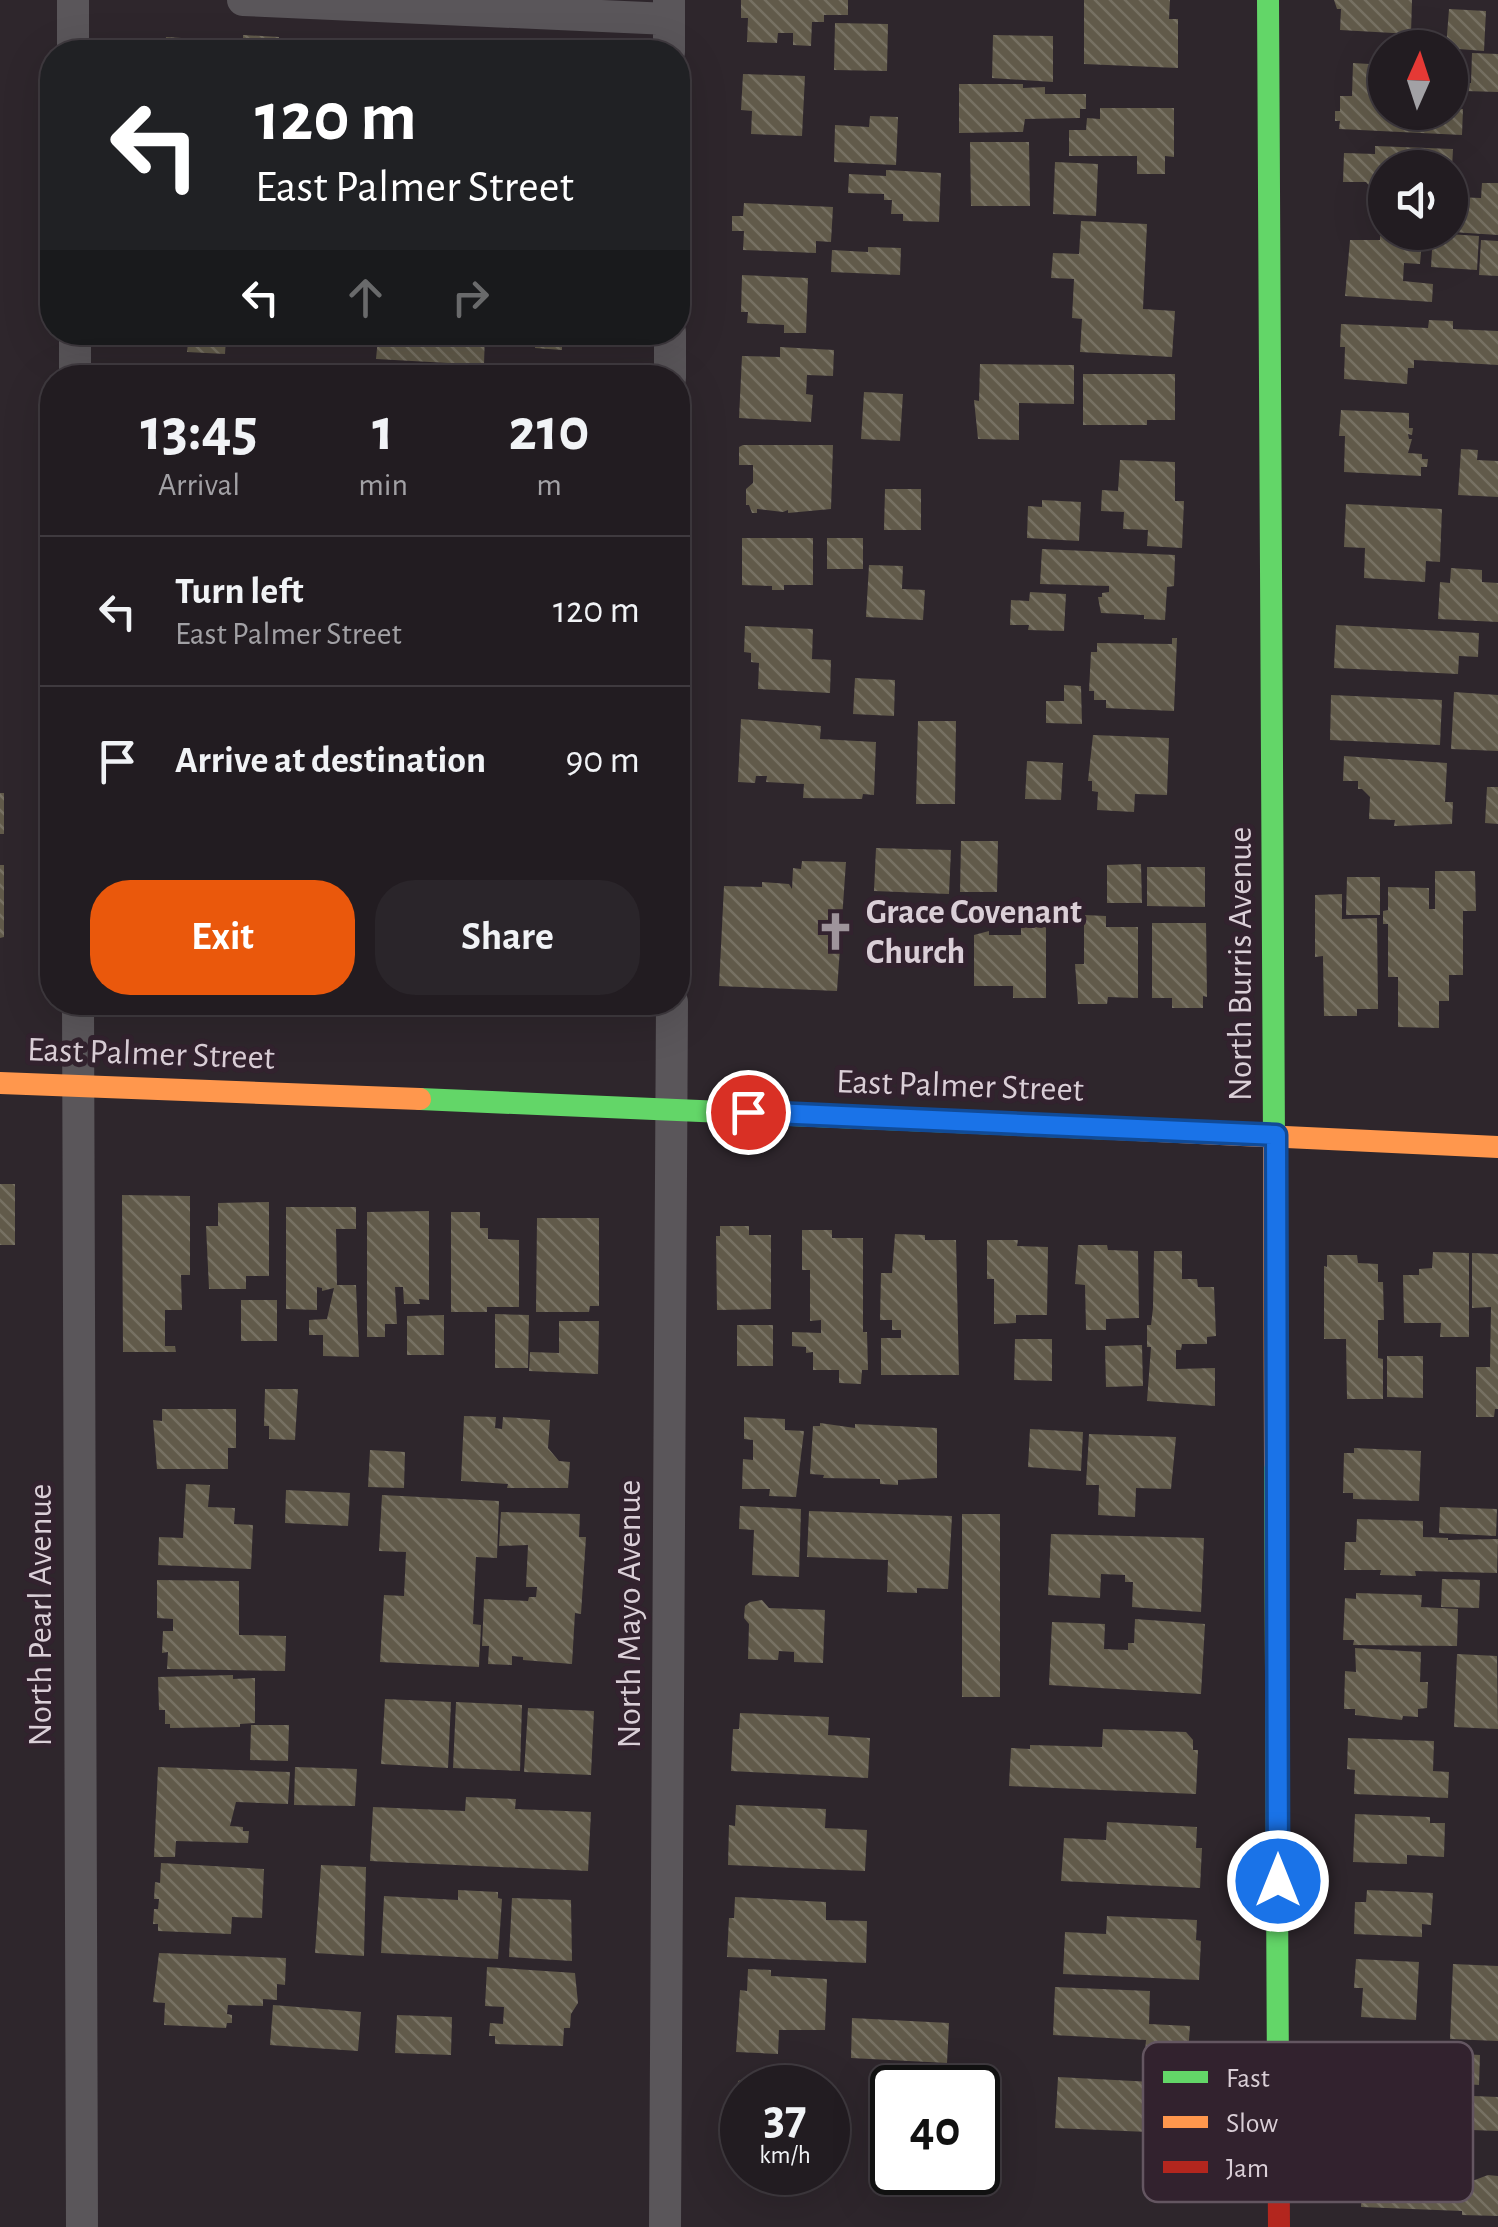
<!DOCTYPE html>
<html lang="en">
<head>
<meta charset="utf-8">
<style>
	body { margin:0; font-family:"Alegreya Sans",sans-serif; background:#2a252a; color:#f1f3f6; height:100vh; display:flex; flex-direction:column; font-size:38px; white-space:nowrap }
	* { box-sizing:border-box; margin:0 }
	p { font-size:32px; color:#a2a1a5 }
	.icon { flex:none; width:55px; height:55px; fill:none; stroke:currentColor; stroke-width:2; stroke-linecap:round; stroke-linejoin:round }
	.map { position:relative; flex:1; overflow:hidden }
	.panel { position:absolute; left:40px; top:365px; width:650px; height:650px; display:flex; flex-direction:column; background:#221c21; border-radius:40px; box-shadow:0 10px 40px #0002,0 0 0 2px #3f3a3f }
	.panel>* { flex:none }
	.guide { position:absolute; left:40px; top:40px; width:650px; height:305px; border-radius:40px; box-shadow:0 10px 40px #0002,0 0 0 2px #3f3a3f; background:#202124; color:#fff; overflow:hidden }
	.needle { width:65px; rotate:3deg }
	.tools { position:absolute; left:1368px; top:30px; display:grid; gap:20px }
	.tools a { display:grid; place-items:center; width:100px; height:100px; border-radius:50%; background:#221c21; box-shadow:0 10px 40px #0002,0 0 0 2px #3f3a3f; font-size:50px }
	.speed { position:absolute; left:720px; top:2065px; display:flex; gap:20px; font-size:50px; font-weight:700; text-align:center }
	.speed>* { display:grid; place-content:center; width:130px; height:130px; border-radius:50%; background:#221c21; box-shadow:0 10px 40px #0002,0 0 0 2px #3f3a3f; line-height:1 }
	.speed small { font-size:25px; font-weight:400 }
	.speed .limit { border:5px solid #111; border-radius:15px; background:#fff; color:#111 }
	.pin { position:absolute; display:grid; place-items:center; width:85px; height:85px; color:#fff; margin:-42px; border:5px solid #fff; border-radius:50%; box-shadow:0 2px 10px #0007 }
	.me { position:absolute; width:110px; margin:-55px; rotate:0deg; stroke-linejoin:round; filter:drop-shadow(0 0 8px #0008) }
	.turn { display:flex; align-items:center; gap:35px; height:210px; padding:0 50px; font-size:45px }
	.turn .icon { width:130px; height:130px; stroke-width:2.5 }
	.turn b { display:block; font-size:70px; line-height:85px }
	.lanes { display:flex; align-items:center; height:95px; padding:0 50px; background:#0003; justify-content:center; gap:50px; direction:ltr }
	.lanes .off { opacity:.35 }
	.eta { display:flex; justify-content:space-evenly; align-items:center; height:170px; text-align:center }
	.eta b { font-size:60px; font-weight:700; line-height:70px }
	.cta { display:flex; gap:20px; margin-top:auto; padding:20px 50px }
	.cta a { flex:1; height:115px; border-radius:40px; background:#ea580c; color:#fff; font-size:40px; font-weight:700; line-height:115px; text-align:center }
	.cta a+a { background:#2a252a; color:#f1f3f6 }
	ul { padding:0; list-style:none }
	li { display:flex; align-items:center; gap:30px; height:150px; padding:0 50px; border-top:2px solid #3f3a3f }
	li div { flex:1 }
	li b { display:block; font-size:38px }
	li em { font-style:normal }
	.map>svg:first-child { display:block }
	.building { fill:url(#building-back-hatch) }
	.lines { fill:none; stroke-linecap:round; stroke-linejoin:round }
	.street { stroke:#5a565a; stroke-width:32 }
	.fast { stroke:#63d668; stroke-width:22 }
	.slow { stroke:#ff974d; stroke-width:22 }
	.jam { stroke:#b3261e; stroke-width:22 }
	.route-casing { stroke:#114b97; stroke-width:25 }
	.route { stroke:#1a73e8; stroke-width:18 }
	.labels { text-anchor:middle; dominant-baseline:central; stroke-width:10; stroke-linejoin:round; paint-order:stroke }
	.poi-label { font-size:35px; font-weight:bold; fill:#dacfd7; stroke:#32222e; text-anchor:start }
	.street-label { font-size:35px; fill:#dacfd7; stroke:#32222e }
	.key { fill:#32222e; stroke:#645661; stroke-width:2.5 }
	.key-label { font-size:28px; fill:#dacfd7 }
</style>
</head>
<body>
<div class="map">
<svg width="1498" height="2227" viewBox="0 0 1498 2227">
	<defs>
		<pattern id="building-back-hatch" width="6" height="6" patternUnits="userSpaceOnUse" patternTransform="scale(2.5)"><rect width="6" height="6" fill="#615a4a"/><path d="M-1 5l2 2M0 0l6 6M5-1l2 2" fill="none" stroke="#777163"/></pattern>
	</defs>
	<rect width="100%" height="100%" fill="#2e262c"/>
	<path class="building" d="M741,0H848V15H824V22H812L811,46L793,45V33H778L777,43L747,42L748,18H741Z
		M1084,0H1170L1169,19H1178V68L1084,64Z
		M1334,0H1412L1411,34L1340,30L1341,9H1337Z
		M1449,9L1486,11L1484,51L1446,48Z
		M835,23L888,24L887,71L834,70Z
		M243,35L279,37L278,52H154V45L165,46L166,37L243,42Z
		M993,35L1053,36V82L992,78Z
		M1472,53L1498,54V92L1465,91V83H1471Z
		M1353,63L1385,65V112H1450V109H1463L1462,135L1339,129L1340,121H1335V111H1340V96H1352Z
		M743,74L805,76L802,136L751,134L752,111L741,110Z
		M959,84H1023V88L1045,87V94H1086V109H1080V118L1025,119L1023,132L959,133Z
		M1100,108H1174V157L1165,156V174H1137V156H1069V130H1086L1087,118L1100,119Z
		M870,116L898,117L896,165L834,162L835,125L869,127Z
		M970,142H1029L1030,206H971Z
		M1375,146L1453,149L1452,168H1385V205H1373L1374,191L1366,182H1343L1344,153L1375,154Z
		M1055,162L1098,164L1096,216L1053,214Z
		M886,170L941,173L939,222L903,221V214H891L892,200H884V194L848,193L849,174L886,176Z
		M1482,183H1498V235L1452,232L1454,197L1481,198Z
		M744,203L833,207L831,242L816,241V253L743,250L744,231H732V216H743Z
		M1081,221L1147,224L1143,309L1175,311L1172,357L1080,352L1082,319L1072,318L1074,279L1051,278L1053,253L1079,254Z
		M1433,233L1479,236L1477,270L1431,267Z
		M1380,236L1422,241L1420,264L1404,263L1403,281L1433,284L1432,302L1345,296L1350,240H1380Z
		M1481,240L1498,241V276L1479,275Z
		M868,247L901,248L900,275L831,272L832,250L868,252Z
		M742,275L808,278L806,333H784V325L747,323L748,312H741Z
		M1429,320L1453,321V329L1498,331V365L1414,360V368H1408L1407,384L1344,379L1345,347H1340L1341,324L1428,328Z
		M156,332H256L255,340L226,338L225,354L187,352L188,343L156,341Z
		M362,332H485L484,365L376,359L378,338L361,337Z
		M536,332H562V350L535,348Z
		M780,347L834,350L833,376L807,375L806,394L813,395L811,422L739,418L742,356L780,357Z
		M980,364L1074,365V404L1019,403V440L978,439L974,400L979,401Z
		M379,366L439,368V378H379Z
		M482,370L558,374V378H482Z
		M1083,374H1175V420H1147V425H1083Z
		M864,392L903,394L900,441L861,439Z
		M1341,410L1409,413V428H1413L1412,435L1408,434L1409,439H1412L1408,453L1422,454V459H1428L1427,467H1421V476L1344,472L1345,436H1339Z
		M743,445H833L831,509L788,513V510L783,512L757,509V513H752L749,505H746V489L753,483V465H739V447Z
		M1461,449L1478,450L1477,460L1498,461V497L1458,495Z
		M1120,460L1175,462V501H1184L1182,548L1147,546L1148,530L1123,529L1124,512L1101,511L1102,490L1118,491Z
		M885,489H921V530H884Z
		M1042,500L1081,502L1079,541L1027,538L1028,506L1042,507Z
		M1346,504L1442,509L1440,562L1426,561L1425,582L1364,578L1365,548L1344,547Z
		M742,538H813V585H784V590H772V586L742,585Z
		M827,538H863V569H827Z
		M1042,549L1175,555L1174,586L1167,587L1165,620L1144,619V615L1101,613L1098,597H1102V593L1109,592V586L1040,584Z
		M869,565L903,566L902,589L925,590L923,620L866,617Z
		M1451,568L1482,570V582L1498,583V622L1438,619L1440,582L1450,583Z
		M1030,592L1066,594L1064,631L1028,630L1029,625H1010L1011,600L1029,601Z
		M1336,625L1479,633L1478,657L1459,656L1458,674L1334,668Z
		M745,626L813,629L812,659L831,660L830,693L758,689L759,663L751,662V653L744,652Z
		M1172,638H1177L1174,711L1106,708V700H1094V691H1089L1091,652H1097V643L1172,644Z
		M855,678L895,680L894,716L853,714Z
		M1064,685L1081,686L1082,724L1046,723V701H1064Z
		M1454,692L1498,695V751L1451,749Z
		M1331,695L1442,700L1440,745L1330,740Z
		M741,719L821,726L820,739L876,742L874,795L863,794L862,799L803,798L804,784L766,782L767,776H756L755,783L738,782Z
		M918,721H956L955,804H916Z
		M1093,735L1169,738L1167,795L1135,794L1134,812L1097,810L1098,792L1092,791V781H1088Z
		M1344,756L1447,763L1445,802H1453L1452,824L1394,826L1395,820L1369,819L1370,797L1362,789H1358V781H1343Z
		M1027,761L1063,763L1061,800L1025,799Z
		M1487,787H1498V824L1485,823Z
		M0,793H4V834H0Z
		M961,841H998L997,892H960Z
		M876,848L951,850L949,894L874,891Z
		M802,861L846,862L837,991L719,986L724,886L762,887V882L789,884L792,889L793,868L801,869Z
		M1141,864L1142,903H1107V865Z
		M0,865H4V937L0,938Z
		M1147,867H1205V907L1147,906Z
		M1435,871H1475L1476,911H1463V975H1449V1001H1439V1028L1398,1027V977H1388V924H1383V911L1388,910V887L1429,888V909H1435Z
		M1347,877H1380V915H1346Z
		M1342,894V919L1377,918L1378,1009H1357V1016H1324L1323,956L1315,957V895Z
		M1084,915L1106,916V927H1138V998L1108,997L1107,1004H1078L1075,964H1084Z
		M1029,918H1042V927H1046V998H1013V986H974V935L989,931V935H1021V927H1029Z
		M1152,923H1206L1207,997L1203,996V1008H1172V998H1152Z
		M0,1184H15V1245H0Z
		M122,1195L190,1196V1275H181L182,1310H165V1346H175L176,1352H123Z
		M269,1202V1276H246V1289H209L206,1226H218V1203Z
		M286,1207H356V1229H336L337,1285H356L359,1357L323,1356V1335H309V1320L327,1319L334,1288L322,1291V1288L317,1287V1310L286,1309Z
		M429,1211V1300L419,1299L420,1304H404L403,1287H395L397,1324H385V1337H367V1212Z
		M451,1212H480V1228H488V1239L519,1240V1307H487V1312H451Z
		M537,1218H599V1306H590L589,1312H536Z
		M720,1226H749V1235H771V1309L717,1310L716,1236H720Z
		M802,1230H832V1238H863V1332H867L868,1370H862L861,1384L839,1383V1370H813V1352L806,1353V1347L792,1346V1332L821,1333V1320L810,1321V1270H802Z
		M895,1234L925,1235V1240H956L959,1375H881V1338H901V1330H892V1320H880L881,1273H892Z
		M987,1240H1018L1017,1246L1048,1247L1047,1315H1016V1323L994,1324V1279H987Z
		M1078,1245H1107L1108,1250L1138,1251L1139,1318L1106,1319V1330H1086L1085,1285L1075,1284Z
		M1154,1251H1182V1279H1197L1198,1287H1214L1216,1336L1207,1337V1344H1182L1181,1350H1176V1369L1215,1368V1406L1147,1401L1151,1347H1147V1325H1151L1153,1308Z
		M1433,1252L1469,1253V1337H1440L1441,1323H1404L1403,1275H1419V1269L1432,1268Z
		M1472,1253L1498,1254V1409H1495L1494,1417H1476V1367H1490L1491,1307L1472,1308Z
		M1327,1255H1357L1358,1263L1378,1264V1282H1383L1384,1320H1378V1358L1383,1359V1399H1347L1346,1339H1324V1266L1327,1267Z
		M241,1300H277V1341H241Z
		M495,1314L529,1315L528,1368H495Z
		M444,1315V1355H407V1316Z
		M559,1321H599L598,1374L529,1371L530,1352L559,1353Z
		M737,1325H773V1366H737Z
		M1015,1339H1052V1381L1014,1380Z
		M1142,1345L1143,1386L1106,1387L1105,1346Z
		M1387,1356H1423V1398L1387,1397Z
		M265,1389H298L295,1440L269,1439V1426H264Z
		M162,1409H236V1448H228V1469H157L153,1420L162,1421Z
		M464,1416L496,1417L495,1428L502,1429L503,1417L550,1420L548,1448L559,1461L570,1462L568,1488H507L508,1484L461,1481Z
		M744,1417L785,1419V1430L804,1431L796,1497L769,1496L770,1489H742L743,1459L753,1460V1440L744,1439Z
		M820,1423L855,1428V1424L937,1428V1478L898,1480V1485L880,1484V1479L823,1478L824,1475L810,1474L813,1426H820Z
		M1030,1429L1083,1432L1081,1471L1028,1467Z
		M1089,1434L1176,1437L1171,1489L1136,1488L1135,1517L1098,1515L1099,1485H1086Z
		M1354,1448L1421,1451L1419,1501L1353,1499V1493H1343L1344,1453H1354Z
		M370,1450L405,1452L404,1488L368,1487Z
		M186,1484L210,1485L208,1507L235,1508L234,1524L253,1525L251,1569L158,1565L159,1537L183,1538Z
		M286,1490L350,1493L348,1526L285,1523Z
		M382,1495L499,1501L497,1558L476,1557L473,1624L481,1625L479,1667L380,1662L384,1595L404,1596L406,1552L379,1551Z
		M740,1506L801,1509L799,1577L752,1575L754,1530L739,1529Z
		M1440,1507L1497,1509L1496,1536L1439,1533Z
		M809,1511L952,1516L948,1589L917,1588V1593L887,1592L888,1560L807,1557Z
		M501,1512L580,1514L579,1537H586L581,1614L575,1613L572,1664L523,1660V1657L512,1656V1665L488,1664L489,1646H482L484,1599L528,1601L529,1597H536L537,1587H526L528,1545L499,1546Z
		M962,1514H1000V1697H962Z
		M1357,1519L1423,1521V1537L1448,1538V1540L1498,1539L1497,1573L1415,1571L1416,1576L1380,1575L1381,1570H1344L1345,1542H1356Z
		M1051,1534L1204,1538L1201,1612L1132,1607L1133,1582H1125V1575L1101,1574L1100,1598L1048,1595Z
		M1442,1579L1480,1580L1479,1608L1441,1607Z
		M157,1580L239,1581V1635L286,1636L285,1671L167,1669L168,1652L162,1653L163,1631H173V1619L157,1618Z
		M1356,1593L1422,1595L1421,1607L1458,1609L1457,1646L1353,1645L1354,1640H1343L1345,1598L1356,1599Z
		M762,1600L769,1608L825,1610L823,1663L794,1662V1652L779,1651L778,1660L748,1659L749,1624L744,1618L745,1606L750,1602Z
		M1135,1619L1205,1624L1201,1694L1049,1685L1052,1622L1105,1624L1104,1649L1128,1650V1643H1134Z
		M1355,1648L1421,1652L1420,1682H1428L1427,1708L1418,1709V1717L1403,1716L1402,1720L1355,1715V1709H1344L1345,1671L1356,1672Z
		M1457,1654L1497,1656L1498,1729L1454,1727Z
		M233,1675V1679L255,1678V1723L240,1724V1727L170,1728V1724H165V1710H159L158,1677Z
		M385,1699L451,1702L448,1768L381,1764Z
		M456,1702L522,1705L520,1771L453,1768Z
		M528,1708L594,1711L591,1775L524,1772Z
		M740,1713L829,1717L828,1735L870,1738L868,1778L731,1771L733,1729H739Z
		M251,1725H289L288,1761L250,1760Z
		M1103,1729L1186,1732L1193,1740V1750H1198L1196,1794L1009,1786L1011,1748L1030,1749V1745L1102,1747Z
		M1348,1738L1434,1741L1433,1771L1449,1772L1448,1798L1354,1794L1355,1770L1347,1769Z
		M158,1767L290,1772L288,1804L236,1802L230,1826L243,1827V1831H249L248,1843L176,1841L175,1857H154Z
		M295,1767L357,1769L355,1806L294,1805Z
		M466,1797L516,1799L515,1809L591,1812L588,1871L370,1861L373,1807L465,1811Z
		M736,1805L826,1809L825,1828L867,1830L865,1871L728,1865L729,1825L735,1826Z
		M1355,1814L1430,1817V1823H1445L1444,1857L1407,1855V1864L1353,1862Z
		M1107,1822L1197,1827L1196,1848H1202L1200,1888L1061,1881L1064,1838L1106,1840Z
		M161,1863L264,1869L262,1918L232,1917L231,1934L158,1931V1924H153L154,1909H158L159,1899H154L155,1882L160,1883Z
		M321,1865L366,1867L364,1956L315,1953Z
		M458,1890L498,1892V1898L502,1899L498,1959L381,1953L384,1896L458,1900Z
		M1367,1890L1433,1893L1431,1925L1422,1924V1937L1354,1934L1355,1902H1366Z
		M735,1897L826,1902V1920L867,1921L866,1963L727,1957L729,1918H734Z
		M512,1898L571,1900L572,1961L509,1957Z
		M1107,1916L1197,1920L1196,1940L1201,1941L1199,1980L1063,1974L1065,1932L1106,1934Z
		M159,1953L286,1958L285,1985L277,1984V2000L263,1999V2006L228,2005L227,2014L232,2015V2023H227L226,2028L164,2025L165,2003L153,2002Z
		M1356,1959L1419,1962L1416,2020L1361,2017L1363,1988H1354Z
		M1453,1964L1498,1966V2041L1450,2039Z
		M487,1967L575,1973L578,2003L571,2014L570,2028H564L563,2046L495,2044V2036H489L490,2023L503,2024L504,2007L485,2006Z
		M748,1969L771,1970V1976L827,1979L825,2030H779L778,2054L736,2052L740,1990L747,1991Z
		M1055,1987L1150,1991L1149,2024L1190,2026L1187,2067L1144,2065L1146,2040L1053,2035Z
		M273,2005L361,2012L358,2051L270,2045Z
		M397,2015L452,2017L451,2055L395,2053Z
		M852,2018L949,2023L947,2063L851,2058Z
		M1390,2050L1480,2055L1479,2085L1452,2083L1451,2103L1356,2102L1357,2072L1352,2071L1353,2053L1390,2054Z
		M921,2064L959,2065L958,2088H920Z
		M754,2075L814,2077L813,2088H742V2143H735L738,2081Z
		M1058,2077L1153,2082L1151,2116L1193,2118L1191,2159L1146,2157L1148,2132L1055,2128Z
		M1473,2096L1498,2097V2131L1472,2130Z
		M1383,2149L1416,2150L1415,2173H1426L1427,2153L1430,2150L1451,2154V2176L1467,2177V2183L1488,2175L1498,2176V2216L1462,2215V2211L1361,2207L1362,2180L1369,2181L1370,2161H1382Z"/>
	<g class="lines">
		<path class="street" d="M73,0V52
			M243,0L669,19
			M669,0V52
			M75,332V378
			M670,332V378
			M78,1002L82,2227
			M665,2227L672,1002"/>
		<path class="fast" d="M1268,0L1274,1142
			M420,1099L1115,1129
			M1275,1463L1278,2086"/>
		<path class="slow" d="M0,1083L420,1099
			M1115,1129L1498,1147
			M1274,1142L1275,1463"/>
		<path class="jam" d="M1278,2086L1279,2227"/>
	</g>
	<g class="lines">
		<defs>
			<path id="route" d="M748,1112L1276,1135L1278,1881"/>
		</defs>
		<use href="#route" class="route-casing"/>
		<use href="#route" class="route"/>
	</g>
	<defs>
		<symbol id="church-bare" viewBox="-9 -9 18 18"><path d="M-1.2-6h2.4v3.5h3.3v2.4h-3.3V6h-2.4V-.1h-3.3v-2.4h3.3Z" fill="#9e949b" stroke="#32222e" stroke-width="2.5" paint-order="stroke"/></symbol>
	</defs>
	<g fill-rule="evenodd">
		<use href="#church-bare" x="808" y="904" width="55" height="55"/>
	</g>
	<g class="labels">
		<g class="poi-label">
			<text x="866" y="912">Grace Covenant<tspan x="866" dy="40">Church</tspan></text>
		</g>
		<g class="street-label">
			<text transform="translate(1240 964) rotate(-90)">North Burris Avenue</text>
			<text transform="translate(151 1054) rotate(2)">East Palmer Street</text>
			<text transform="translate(960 1086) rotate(2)">East Palmer Street</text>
			<text transform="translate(629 1614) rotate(-90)">North Mayo Avenue</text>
			<text transform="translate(40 1615) rotate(-90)">North Pearl Avenue</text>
		</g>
	</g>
	<rect x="1143" y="2042" width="330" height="160" rx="15" class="key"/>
	<rect x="1163" y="2071" width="45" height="12" fill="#63d668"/>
	<rect x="1163" y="2116" width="45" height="12" fill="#ff974d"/>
	<rect x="1163" y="2161" width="45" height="12" fill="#b3261e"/>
	<g class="key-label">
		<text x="1226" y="2087">Fast</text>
		<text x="1226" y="2132">Slow</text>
		<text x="1226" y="2177">Jam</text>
	</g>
</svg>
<div class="tools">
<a><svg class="needle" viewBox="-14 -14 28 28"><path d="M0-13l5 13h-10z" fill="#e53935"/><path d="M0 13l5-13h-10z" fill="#a2a1a5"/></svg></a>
<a><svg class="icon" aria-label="sound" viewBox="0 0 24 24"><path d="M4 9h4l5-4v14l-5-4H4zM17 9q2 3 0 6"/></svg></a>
</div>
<div class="speed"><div>37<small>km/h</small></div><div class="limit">40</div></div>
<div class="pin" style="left:748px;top:1112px;background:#d93025"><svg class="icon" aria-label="arrive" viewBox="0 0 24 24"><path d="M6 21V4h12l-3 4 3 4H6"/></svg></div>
<svg class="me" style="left:1278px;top:1881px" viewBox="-20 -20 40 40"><circle r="17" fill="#1a73e8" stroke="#fff" stroke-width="3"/><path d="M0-11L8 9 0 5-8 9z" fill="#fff"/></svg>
<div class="guide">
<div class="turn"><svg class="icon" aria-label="left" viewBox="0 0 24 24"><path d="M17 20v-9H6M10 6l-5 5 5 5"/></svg><div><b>120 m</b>East Palmer Street</div></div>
<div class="lanes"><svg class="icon" aria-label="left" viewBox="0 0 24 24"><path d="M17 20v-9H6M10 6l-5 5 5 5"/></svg><svg class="icon off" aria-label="ahead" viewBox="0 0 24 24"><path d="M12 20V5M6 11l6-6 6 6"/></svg><svg class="icon off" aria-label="right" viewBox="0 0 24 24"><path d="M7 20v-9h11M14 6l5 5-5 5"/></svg></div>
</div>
<section class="panel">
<div class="eta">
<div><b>13:45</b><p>Arrival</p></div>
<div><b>1</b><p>min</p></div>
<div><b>210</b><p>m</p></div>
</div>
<ul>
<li><svg class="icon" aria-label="left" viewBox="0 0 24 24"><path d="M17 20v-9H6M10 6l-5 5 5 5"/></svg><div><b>Turn left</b><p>East Palmer Street</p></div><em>120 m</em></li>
<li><svg class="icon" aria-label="arrive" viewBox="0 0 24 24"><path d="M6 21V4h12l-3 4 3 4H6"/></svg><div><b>Arrive at destination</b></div><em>90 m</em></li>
</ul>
<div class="cta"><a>Exit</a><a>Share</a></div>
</section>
</div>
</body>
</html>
